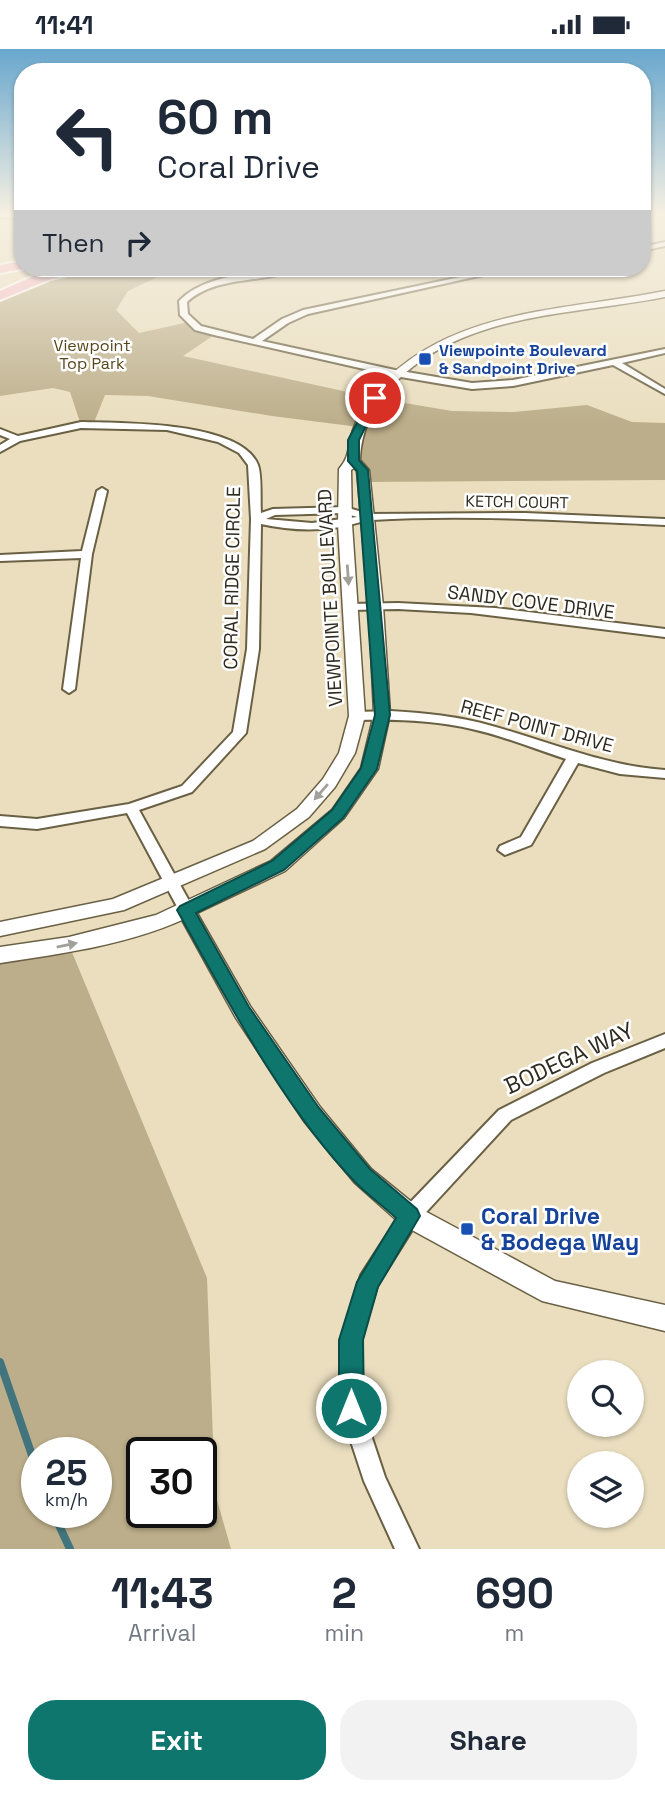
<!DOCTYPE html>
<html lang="en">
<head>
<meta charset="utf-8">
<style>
	body { margin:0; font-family:"Space Grotesk",sans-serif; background:#f2f2f3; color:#1f2937; height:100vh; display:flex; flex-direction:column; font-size:26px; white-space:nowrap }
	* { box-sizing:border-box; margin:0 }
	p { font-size:23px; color:#747a83 }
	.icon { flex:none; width:38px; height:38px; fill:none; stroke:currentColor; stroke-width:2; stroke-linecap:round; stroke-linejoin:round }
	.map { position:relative; height:1500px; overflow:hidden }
	.sheet { display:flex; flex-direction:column; background:#fff; flex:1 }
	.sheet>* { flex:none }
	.hud { position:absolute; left:14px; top:14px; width:637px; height:214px; border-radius:28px; box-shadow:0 2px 5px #0004; background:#fff; color:#1f2937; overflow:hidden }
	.controls { position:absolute; left:567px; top:1311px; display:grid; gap:14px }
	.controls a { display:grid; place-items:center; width:77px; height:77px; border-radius:50%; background:#fff; box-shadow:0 2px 5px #0004; font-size:35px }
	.speed { position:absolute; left:21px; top:1388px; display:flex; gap:14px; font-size:35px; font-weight:700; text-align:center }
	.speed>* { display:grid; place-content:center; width:91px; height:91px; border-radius:50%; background:#fff; box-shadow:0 2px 5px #0004; line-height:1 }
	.speed small { font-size:18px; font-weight:400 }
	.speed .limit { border:4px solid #111; border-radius:10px; background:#fff; color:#111 }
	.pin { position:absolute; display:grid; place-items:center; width:60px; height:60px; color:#fff; margin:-30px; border:4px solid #fff; border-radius:50%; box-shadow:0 2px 7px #0007 }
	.me { position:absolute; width:77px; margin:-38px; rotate:0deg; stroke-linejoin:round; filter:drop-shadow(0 0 5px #0008) }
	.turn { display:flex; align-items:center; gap:24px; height:147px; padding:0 28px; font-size:32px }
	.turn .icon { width:91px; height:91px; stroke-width:2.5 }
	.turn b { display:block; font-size:49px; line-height:60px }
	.then { display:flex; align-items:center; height:66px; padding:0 28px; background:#0003; gap:14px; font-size:26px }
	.eta { display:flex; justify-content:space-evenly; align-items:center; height:119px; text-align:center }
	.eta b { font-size:42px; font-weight:600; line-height:49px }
	.button { display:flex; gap:14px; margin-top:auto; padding:14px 28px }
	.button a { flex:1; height:80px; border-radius:28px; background:#0f766e; color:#fff; font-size:28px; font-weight:600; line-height:80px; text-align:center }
	.button a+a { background:#f2f2f3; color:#1f2937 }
	.status { display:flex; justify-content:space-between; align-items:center; height:49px; padding:0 35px; background:#fff; direction:ltr }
	.status svg { height:19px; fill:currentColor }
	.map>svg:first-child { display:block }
	.green { fill:#bcae8a; fill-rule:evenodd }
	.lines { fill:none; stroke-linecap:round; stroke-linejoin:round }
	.stream { stroke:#42747e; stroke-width:8 }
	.minor-casing { stroke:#6a6044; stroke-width:4 }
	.tertiary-casing { stroke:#6a6044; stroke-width:3 }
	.motorway-casing { stroke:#fff; stroke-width:4 }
	.minor { fill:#fff; fill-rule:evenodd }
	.tertiary { fill:#fff; fill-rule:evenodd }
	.motorway { fill:#f7b9c8; fill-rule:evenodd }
	.oneway { fill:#a2a09a }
	.route { fill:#0f766e; stroke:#0a4d48; stroke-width:2 }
	.transit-dot { fill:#1a4fb4; stroke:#fff; stroke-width:2.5 }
	.labels { text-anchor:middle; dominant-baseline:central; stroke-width:5; stroke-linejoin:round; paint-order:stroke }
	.far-park-label { font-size:16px; fill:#564619; stroke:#fff }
	.far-transit-label { font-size:16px; font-weight:bold; fill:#164399; stroke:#fff; text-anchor:start }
	.far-street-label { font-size:16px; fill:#302b1f; stroke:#fff }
	.street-label { font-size:19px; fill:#302b1f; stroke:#fff }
	.near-street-label { font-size:23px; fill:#302b1f; stroke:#fff }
	.near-transit-label { font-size:23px; font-weight:bold; fill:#164399; stroke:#fff; text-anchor:start }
</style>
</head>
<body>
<div class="status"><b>11:41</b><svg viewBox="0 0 49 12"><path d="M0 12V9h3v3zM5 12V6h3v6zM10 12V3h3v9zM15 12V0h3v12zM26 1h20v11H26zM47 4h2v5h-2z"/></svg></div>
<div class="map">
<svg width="665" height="1500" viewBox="0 0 665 1500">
	<rect width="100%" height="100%" fill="#eadebf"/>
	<path class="green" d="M92,219H191L168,223L128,242L116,261L139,284L189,273L217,284L183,307L375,349L452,362L514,363L587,356L632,373L665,374V431L364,433L354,412L359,378L272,367L148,347L105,346L93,376H81L70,343L53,339L0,347V247L70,223Z
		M69,896L207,1229L215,1444L231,1500H0V906ZM37,1404H96V1463H37ZM142,1404H201V1463H142Z"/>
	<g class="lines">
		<path class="stream" d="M0,1313L37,1421
			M53,1463L70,1500"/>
		<defs>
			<path id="minor" d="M0,164L23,165V169L0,168Z
				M665,193V197L642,202V198Z
				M284,219H298C264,236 218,225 187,253L188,265L201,277L253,290L282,270L303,261L503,219H515L308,265L288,274L262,292L395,321L472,334L513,331L665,300V304L622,314L665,340V345L613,316L513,337L472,340L395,327L214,286L195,281L180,266L179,252C204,226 250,225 284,219Z
				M81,373C120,374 241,372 258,416C262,427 260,452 261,464L273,460L345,458L369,465L525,464L665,470V476C568,472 469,465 372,471C361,472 351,476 341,478C314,482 287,481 261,475L259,600L246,684L192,743L139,761L194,861L191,865H181L127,764L37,780L0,777V767L37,770L129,755L182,737L233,683L247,600L251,470L248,416L239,404L218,393L167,381L81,379L20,392L0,403V396L10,390L0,386V380L18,387ZM344,464L357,468L312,474L266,470L275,466Z
				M102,439L107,442L92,505L75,640L69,644L63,640L81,509L0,512V506L82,502L97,442Z
				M398,554L495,559L665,580V588L471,564L398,560L350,561L344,558L350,555Z
				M390,662C424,664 458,667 492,677C550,693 604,717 665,721V729L620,725L578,714L531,796L505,806L498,801L500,797L521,788L566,710C535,700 504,687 472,680C434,671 396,670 357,671L351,667L357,663Z
				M665,985V999L604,1024L511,1071L417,1173L377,1237L361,1291L362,1359L385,1428L419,1500H395L364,1432L340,1359L341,1291L361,1226L403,1161L499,1061L592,1014Z"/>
			<path id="tertiary" d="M665,242V248C574,266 462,263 394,335C373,357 361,381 360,411L369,421L383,557L390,665L378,720L344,769L285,822L197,864L250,957L320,1058L371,1120L419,1159L555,1232L665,1256V1282L542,1252L401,1175L355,1134L304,1072L236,969L182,871C126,896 60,905 0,914V898L69,888L156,866L271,812L332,761L361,719L374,665L369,557L357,422L354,419L351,421L352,475L365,667L355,704L335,738L309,768L265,800L124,861L0,887V873L113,850L253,792L297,760L323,730L339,704L349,667L338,475L339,420C351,406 347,398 353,381C358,366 366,351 377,340C450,259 565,262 665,242Z"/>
			<path id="motorway" d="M23,212V219H28L0,224V216Z
				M64,219H87L85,222L51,230L0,251V242L41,224Z"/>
		</defs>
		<use href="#minor" class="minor-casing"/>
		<use href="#tertiary" class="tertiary-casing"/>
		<use href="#motorway" class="motorway-casing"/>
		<use href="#minor" class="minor"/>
		<use href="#tertiary" class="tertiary"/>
		<use href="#motorway" class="motorway"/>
	</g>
	<defs><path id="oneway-solid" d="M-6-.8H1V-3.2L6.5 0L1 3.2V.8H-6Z" transform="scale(1.75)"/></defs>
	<g class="oneway">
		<use href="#oneway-solid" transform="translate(348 526) rotate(86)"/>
		<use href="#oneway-solid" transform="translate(321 743) rotate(131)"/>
		<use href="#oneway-solid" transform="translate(67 896) rotate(-11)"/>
	</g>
	<linearGradient id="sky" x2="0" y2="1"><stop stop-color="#68a7ce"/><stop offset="0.44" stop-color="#f6f0e2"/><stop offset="1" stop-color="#f6f0e2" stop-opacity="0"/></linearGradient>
	<rect width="665" height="374" fill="url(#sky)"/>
	<path class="route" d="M371,347L380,349L359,391V411L368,421L390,666L377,720L343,769L284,821L196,864L249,958L319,1059L370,1120L417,1160L420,1167L378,1238L363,1291L364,1359L360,1368L351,1372L342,1368L339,1359V1291L357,1233L396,1169C383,1157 368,1146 356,1134C284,1060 227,951 177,861L180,857L272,812L332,761L361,719L375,666L357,422L348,412V391Z"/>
	<g class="transit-dot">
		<rect x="418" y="303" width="14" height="14" rx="3.5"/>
		<rect x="460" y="1173" width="14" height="14" rx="3.5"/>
	</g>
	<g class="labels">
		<g class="far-park-label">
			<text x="92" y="296">Viewpoint<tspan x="92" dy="18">Top Park</tspan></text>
		</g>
		<g class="far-transit-label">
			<text x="439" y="301">Viewpointe Boulevard<tspan x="439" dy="18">&amp; Sandpoint Drive</tspan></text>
		</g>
		<g class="far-street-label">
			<text transform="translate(517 453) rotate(1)">KETCH COURT</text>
		</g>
		<g class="street-label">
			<text transform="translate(232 529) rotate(-89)">CORAL RIDGE CIRCLE</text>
			<text transform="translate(330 549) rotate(-93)">VIEWPOINTE BOULEVARD</text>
			<text transform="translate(531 553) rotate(7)">SANDY COVE DRIVE</text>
			<text transform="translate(537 677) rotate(15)">REEF POINT DRIVE</text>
		</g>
		<g class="near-street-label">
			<text transform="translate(569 1009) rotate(-25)">BODEGA WAY</text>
		</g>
		<g class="near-transit-label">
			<text x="481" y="1167">Coral Drive<tspan x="481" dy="26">&amp; Bodega Way</tspan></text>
		</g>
	</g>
</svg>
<div class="controls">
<a><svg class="icon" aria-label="search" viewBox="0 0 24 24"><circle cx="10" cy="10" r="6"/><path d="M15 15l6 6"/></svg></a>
<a><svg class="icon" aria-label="layers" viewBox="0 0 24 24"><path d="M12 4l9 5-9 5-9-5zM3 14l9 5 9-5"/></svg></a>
</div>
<div class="speed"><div>25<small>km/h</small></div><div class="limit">30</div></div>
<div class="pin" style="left:375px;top:349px;background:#d93025"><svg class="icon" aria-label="arrive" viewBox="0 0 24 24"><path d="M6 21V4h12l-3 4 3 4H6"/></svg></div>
<svg class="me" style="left:351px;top:1359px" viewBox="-20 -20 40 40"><circle r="17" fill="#0f766e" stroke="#fff" stroke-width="3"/><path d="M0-11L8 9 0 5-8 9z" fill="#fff"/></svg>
<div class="hud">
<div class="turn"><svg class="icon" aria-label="left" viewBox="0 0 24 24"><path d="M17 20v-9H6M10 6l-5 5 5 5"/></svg><div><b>60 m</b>Coral Drive</div></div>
<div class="then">Then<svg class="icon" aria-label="right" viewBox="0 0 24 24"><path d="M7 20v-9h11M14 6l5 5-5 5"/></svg></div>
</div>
</div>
<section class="sheet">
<div class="eta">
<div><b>11:43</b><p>Arrival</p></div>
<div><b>2</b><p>min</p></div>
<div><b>690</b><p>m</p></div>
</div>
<div class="button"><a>Exit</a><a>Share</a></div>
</section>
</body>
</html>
